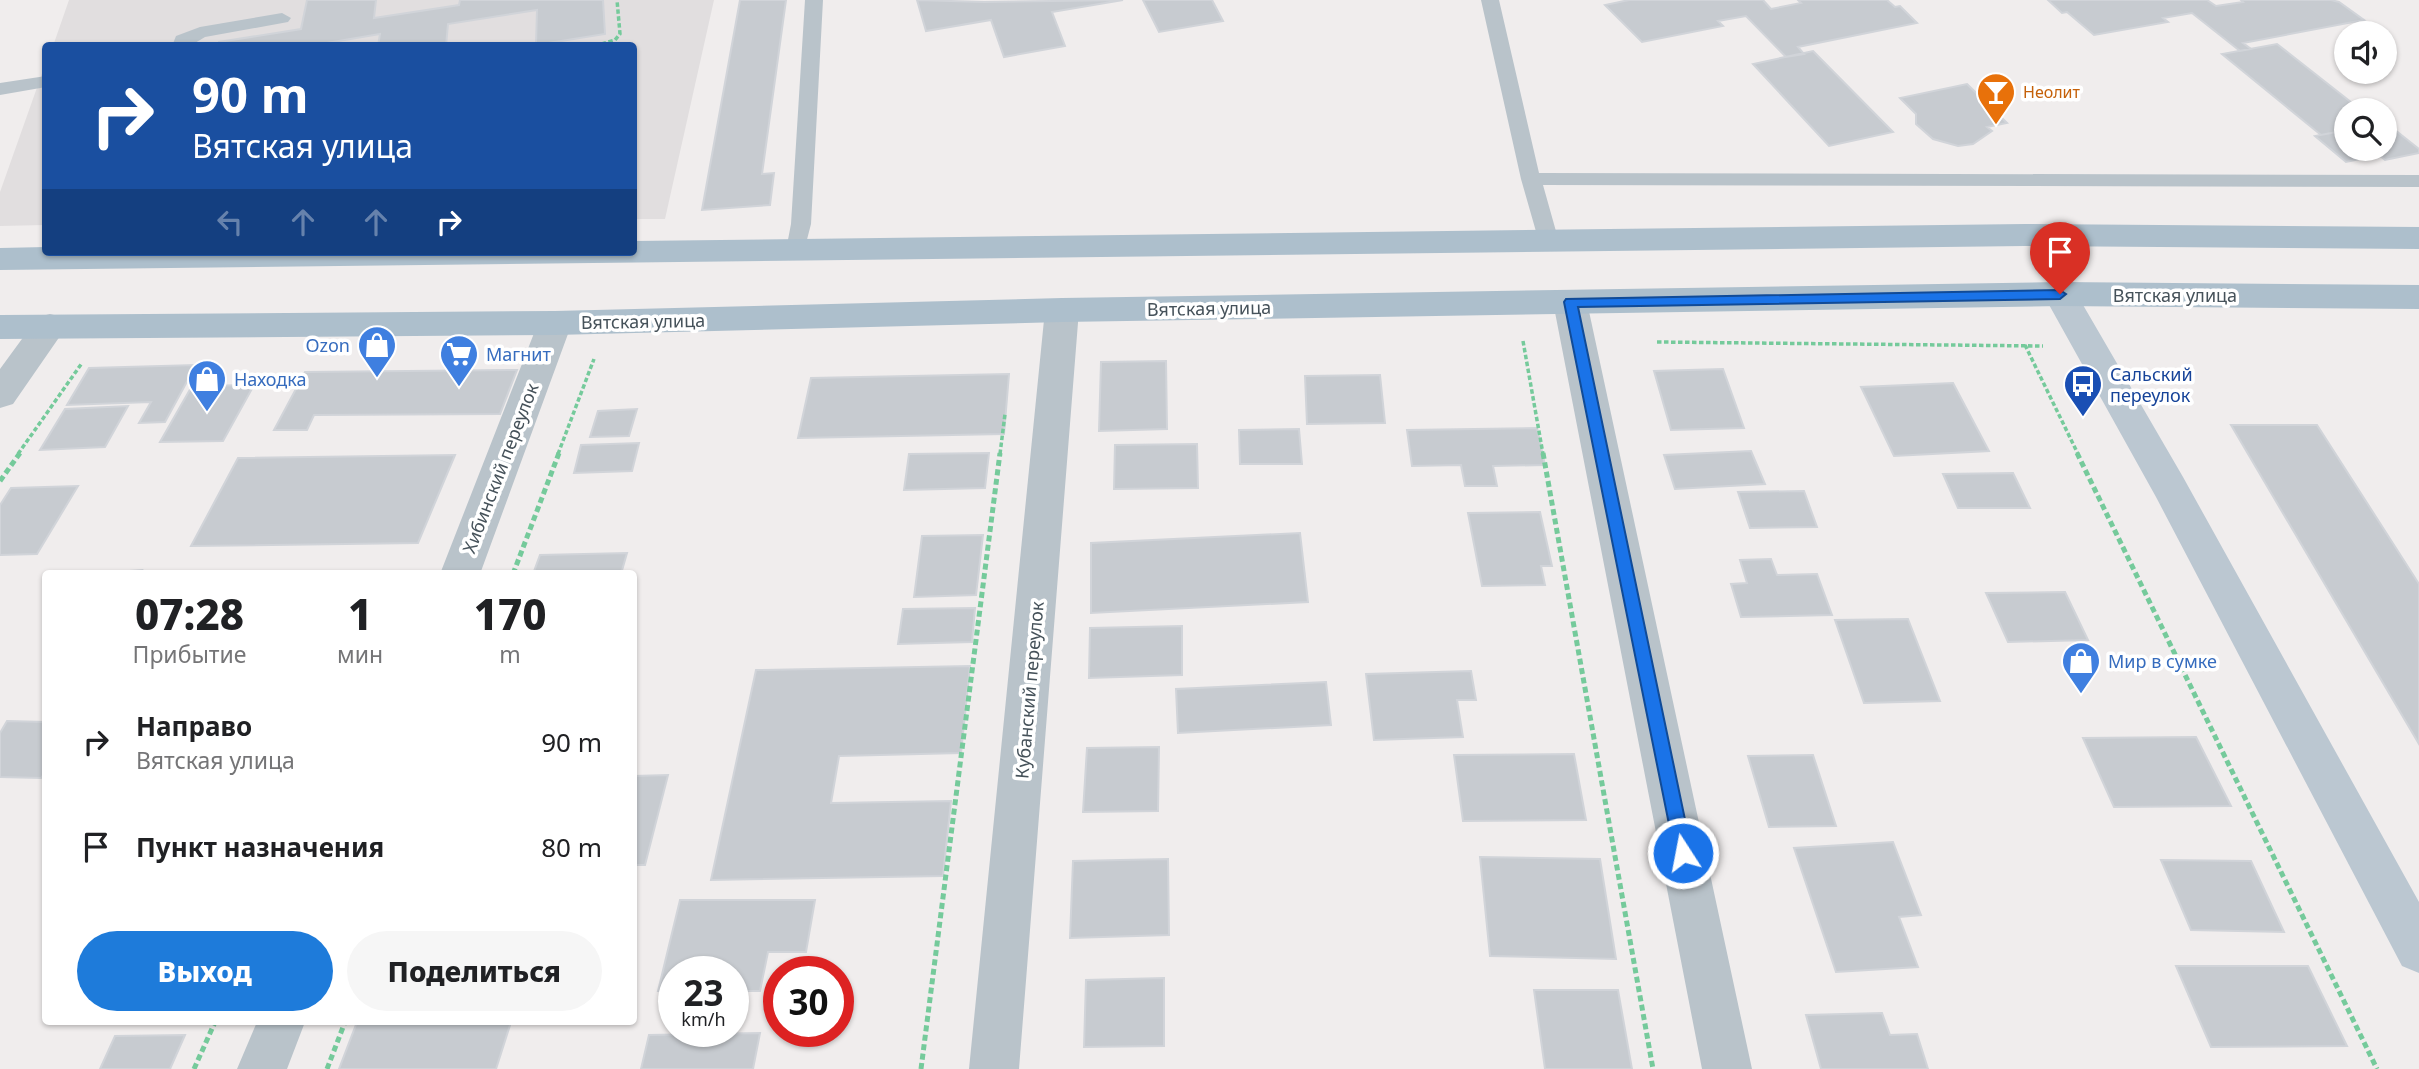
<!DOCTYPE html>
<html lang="ru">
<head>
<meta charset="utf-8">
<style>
	body { margin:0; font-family:"Noto Sans",sans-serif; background:#f6f6f6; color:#202124; height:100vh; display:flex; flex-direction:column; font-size:26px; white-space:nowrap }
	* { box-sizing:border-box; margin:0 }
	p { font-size:23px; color:#757577 }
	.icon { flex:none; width:38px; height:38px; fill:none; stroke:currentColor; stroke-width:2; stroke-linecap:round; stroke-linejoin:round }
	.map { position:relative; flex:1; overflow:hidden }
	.details { position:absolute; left:42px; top:570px; width:595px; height:455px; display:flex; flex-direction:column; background:#fff; border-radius:7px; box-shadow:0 2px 5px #0004 }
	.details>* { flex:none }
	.top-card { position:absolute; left:42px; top:42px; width:595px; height:214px; border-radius:7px; box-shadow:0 2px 5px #0004; background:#1a4fa0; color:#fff; overflow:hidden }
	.tools { position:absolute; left:2334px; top:21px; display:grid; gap:14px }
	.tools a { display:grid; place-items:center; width:63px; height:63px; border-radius:50%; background:#fff; box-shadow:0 2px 5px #0004; font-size:35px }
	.speed { position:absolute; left:658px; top:956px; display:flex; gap:14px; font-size:35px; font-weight:700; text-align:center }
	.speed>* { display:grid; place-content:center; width:91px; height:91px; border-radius:50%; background:#fff; box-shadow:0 2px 5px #0004; line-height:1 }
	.speed small { font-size:18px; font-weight:400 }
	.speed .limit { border:10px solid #d22; background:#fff; color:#111 }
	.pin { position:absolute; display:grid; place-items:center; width:60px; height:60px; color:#fff; margin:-72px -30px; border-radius:50% 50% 50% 0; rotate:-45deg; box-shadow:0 0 7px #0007 }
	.pin .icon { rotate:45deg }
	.me { position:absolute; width:77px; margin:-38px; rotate:349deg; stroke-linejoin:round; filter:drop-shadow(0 0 5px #0008) }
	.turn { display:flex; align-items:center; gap:24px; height:147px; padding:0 35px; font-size:32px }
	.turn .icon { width:91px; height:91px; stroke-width:2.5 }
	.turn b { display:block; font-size:49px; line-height:60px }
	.lanes { display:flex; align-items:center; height:66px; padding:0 35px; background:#0003; justify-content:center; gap:35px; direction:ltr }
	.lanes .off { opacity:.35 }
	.eta { display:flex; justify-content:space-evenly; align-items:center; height:119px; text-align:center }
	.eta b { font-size:42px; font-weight:800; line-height:49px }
	.cta { display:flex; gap:14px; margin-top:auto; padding:14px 35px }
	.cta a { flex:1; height:80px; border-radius:42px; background:#1e7bda; color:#fff; font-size:28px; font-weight:800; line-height:80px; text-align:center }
	.cta a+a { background:#f6f6f6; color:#202124 }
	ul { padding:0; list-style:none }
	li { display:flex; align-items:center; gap:21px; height:105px; padding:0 35px }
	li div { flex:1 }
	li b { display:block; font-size:26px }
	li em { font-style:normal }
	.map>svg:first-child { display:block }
	.education { fill:#e1dedf }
	.building { fill:#c7cbd0; stroke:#d1d4d9; stroke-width:2 }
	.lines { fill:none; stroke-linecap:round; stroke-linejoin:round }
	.path-far1 { stroke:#75ca9b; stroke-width:3.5; stroke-dasharray:4.5 2.5; stroke-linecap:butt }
	.path { stroke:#75ca9b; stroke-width:5; stroke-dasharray:6 3.5; stroke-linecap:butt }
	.lane { fill:#b9c3ca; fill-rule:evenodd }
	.street { fill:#b9c3ca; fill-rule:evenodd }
	.secondary { fill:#bbc7d1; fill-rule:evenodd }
	.primary { fill:#adbfcc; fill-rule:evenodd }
	.route { fill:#1a73e8; stroke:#114b97; stroke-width:2 }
	.labels { text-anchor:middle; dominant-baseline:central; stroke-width:7; stroke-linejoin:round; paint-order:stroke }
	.far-food-label { font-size:16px; fill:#c56008; stroke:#fff; text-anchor:start }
	.street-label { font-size:18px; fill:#46525a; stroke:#fff }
	.shop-label { font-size:18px; fill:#366cbe; stroke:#fff; text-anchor:start }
	.transit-label { font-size:18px; fill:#164399; stroke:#fff; text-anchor:start }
</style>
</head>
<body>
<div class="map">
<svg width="2419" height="1069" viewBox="0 0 2419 1069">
	<rect width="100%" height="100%" fill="#f0eded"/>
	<path class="education" d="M69,0H714L665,219H634V46H53Z
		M45,65V225L0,226V192Z"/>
	<path class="building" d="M307,0H376L374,18L459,5L460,0H603L605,34L536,45L537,10L448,24L446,46H378L380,34L309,46H218L219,42L301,29Z
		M740,0H786L762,174L774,173L770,205L702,210Z
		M917,0L984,2L1123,0L1052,12L1065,46L1004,57L991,20L926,31Z
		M1143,0H1212L1223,21L1159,32Z
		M1629,0H1763L1771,9L1801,3L1798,0H1887L1895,7L1900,6L1917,23L1798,47L1804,54L1786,57L1746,16L1718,21L1723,26L1642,42L1605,5Z
		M2048,0H2207L2216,6L2243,2L2241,0H2331L2339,2L2364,20L2243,43L2251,49L2240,51L2192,13L2163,18L2168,22L2094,35L2067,12L2062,13Z
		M2277,44L2361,110H2347V130L2321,135L2222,54Z
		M1813,51L1893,132L1829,146L1753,64Z
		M1967,84L2007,123L1987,127L1992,131L1973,144L1958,146L1933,139L1916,124V114L1900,98Z
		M2385,122L2419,149V153L2385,160L2379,155L2346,162L2315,136L2347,130V149H2385Z
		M1166,361L1167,429L1099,431L1101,362Z
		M196,365L165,422L139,423L151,402L67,405L89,368Z
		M1723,369L1744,428L1671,430L1654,371Z
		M517,370L500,414L314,415L307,430H274L305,372Z
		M1009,374L1004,434L798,438L811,378Z
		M1380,375L1385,423L1307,424L1305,376Z
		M1953,383L1989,451L1894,456L1861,387Z
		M254,385L223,441L160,442L192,386Z
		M128,406L105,447L40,450L65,409Z
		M637,409L629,436L590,437L598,411Z
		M2231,425H2317L2419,584V744Z
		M1537,428L1545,465L1493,466L1497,486H1465L1461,465L1412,466L1407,430Z
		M1299,429L1302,464H1240L1239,430Z
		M639,443L632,471L574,473L581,445Z
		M1197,444L1198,488L1114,489L1115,445Z
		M1751,451L1765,484L1675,489L1664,455Z
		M989,453L985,488L904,490L909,454Z
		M455,455L418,543L191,546L238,458Z
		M2013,473L2030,508H1958L1943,474Z
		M78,486L37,554L0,555V505L11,488Z
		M1804,491L1817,527L1750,528L1738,492Z
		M1540,512L1552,566H1541L1545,585L1482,586L1468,513Z
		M1300,533L1308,602L1091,613V543Z
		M983,535L976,595L914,597L922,536Z
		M627,553L621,574H533L540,555Z
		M1771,559L1777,575L1817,574L1832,615L1741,617L1731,584L1747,583L1740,560Z
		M142,570L140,574H86Z
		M2065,592L2088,640L2008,642L1986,593Z
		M975,608L972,642L898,644L903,609Z
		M1908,619L1940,701L1864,703L1835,620Z
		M1182,626V675L1089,678L1090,628Z
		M970,666L961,753L839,756L831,803L951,801L943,876L711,880L756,670Z
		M1471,671L1476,700H1457L1463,737L1374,740L1366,674Z
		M1326,682L1331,725L1178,733L1176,689Z
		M7,721L46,722V771L41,778L0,777V733Z
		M2196,737L2231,806L2114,807L2083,738Z
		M1159,747L1158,811L1083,812L1087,748Z
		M1574,754L1586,820L1463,821L1454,755Z
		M1813,755L1836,826L1769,827L1748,756Z
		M668,775L645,865H634V776Z
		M1893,842L1921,915L1899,917L1918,967L1836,972L1794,848Z
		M1480,857L1600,859L1616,959L1490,956Z
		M1168,859L1169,935L1070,938L1073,861Z
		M2161,860L2251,861L2284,932L2191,930Z
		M680,900H815L806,952H768L760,991H733V971H674V991H658Z
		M2176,966H2308L2347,1046L2211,1047Z
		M1164,978V1046L1084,1047L1086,980Z
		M1534,990H1618L1632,1069H1545Z
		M1882,1013L1890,1035L1917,1034L1928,1069H1821L1806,1015Z
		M357,1022H511L496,1069H339Z
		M760,1033L753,1069H641L649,1035Z
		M185,1035L170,1069H100L115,1036Z"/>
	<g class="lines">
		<path class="path-far1" d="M595,46L615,40L620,34L617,0
			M1523,341L1543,454
			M1657,342L2043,346
			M2025,345L2078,454
			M18,454L82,363
			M558,454L594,359
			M1000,454L1005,414"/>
		<path class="path" d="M1543,453L1653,1069
			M2077,453L2377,1069
			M0,481L20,453
			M513,574L559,453
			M194,1069L215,1022
			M327,1069L345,1022
			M921,1069L1000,453"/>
		<path class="lane" d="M805,0H823L811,224L803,255H789L786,250L791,224Z
			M1481,0H1499L1539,173L2419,175V187L1543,185L1559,242L1556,247H1542L1539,242L1521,179Z
			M282,13L291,18L288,22L205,37L190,46H172L176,36L200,27Z
			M46,76V87L0,95V83Z"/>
		<path class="street" d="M1570,290L1582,294L1587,302L1752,1069H1702L1553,302L1558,294Z
			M1062,298L1074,302L1079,310L1019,1069H969L1045,310L1050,302Z
			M555,311L567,314L572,323L480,574H440L538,323L543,314Z
			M50,314L62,317L67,326L13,404L0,408V369L38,317Z
			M257,1022H305L287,1069H237Z"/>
		<path class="secondary" d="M2060,282L2072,286L2183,477L2419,902V973L2402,966L2156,497L2043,294L2048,286Z"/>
		<path class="primary" d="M2025,224L2419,227V249L2025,246L0,270V248L46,247V252H634V241Z
			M2060,282L2419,285V309L2060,306L1062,322L555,335L0,339V315L555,311L1062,298Z"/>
	</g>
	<path class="route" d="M2060,290L2066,294L2060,299L1578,307L1692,853L1689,859L1683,862L1676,859L1564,302L1566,299Z"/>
	<defs>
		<symbol id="bar-pin" viewBox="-11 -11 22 30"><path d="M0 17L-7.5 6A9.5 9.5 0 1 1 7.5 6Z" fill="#e8710a" stroke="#fff"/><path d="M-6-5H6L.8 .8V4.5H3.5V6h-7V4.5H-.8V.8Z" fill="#fff"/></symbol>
		<symbol id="shop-pin" viewBox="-11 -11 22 30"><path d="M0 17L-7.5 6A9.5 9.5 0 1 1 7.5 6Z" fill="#3f7fe0" stroke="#fff"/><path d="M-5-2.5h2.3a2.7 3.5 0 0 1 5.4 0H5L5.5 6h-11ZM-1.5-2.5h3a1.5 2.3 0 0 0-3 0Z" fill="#fff"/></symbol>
		<symbol id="supermarket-pin" viewBox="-11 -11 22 30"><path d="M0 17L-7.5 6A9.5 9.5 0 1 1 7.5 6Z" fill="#3f7fe0" stroke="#fff"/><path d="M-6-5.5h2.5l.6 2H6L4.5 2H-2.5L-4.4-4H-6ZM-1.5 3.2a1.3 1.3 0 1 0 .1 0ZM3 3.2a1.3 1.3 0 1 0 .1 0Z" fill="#fff"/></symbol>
		<symbol id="bus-pin" viewBox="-11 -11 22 30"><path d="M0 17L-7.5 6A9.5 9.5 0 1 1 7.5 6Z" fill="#1a4fb4" stroke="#fff"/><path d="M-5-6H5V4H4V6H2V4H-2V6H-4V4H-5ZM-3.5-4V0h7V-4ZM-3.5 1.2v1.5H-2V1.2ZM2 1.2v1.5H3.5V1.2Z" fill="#fff"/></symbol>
	</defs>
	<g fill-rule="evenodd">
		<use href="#bar-pin" x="1974" y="70" width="44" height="60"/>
		<use href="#shop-pin" x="355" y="323" width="44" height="60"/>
		<use href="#supermarket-pin" x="437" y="332" width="44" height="60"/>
		<use href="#shop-pin" x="185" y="357" width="44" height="60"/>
		<use href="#bus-pin" x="2061" y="362" width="44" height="60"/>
		<use href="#shop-pin" x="2059" y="639" width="44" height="60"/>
	</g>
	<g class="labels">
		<g class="far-food-label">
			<text x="2023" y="92">Неолит</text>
		</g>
		<g class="street-label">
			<text x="2175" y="295">Вятская улица</text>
			<text transform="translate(1209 308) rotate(-1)">Вятская улица</text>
			<text transform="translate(643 321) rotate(-1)">Вятская улица</text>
			<text transform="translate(500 468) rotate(-69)">Хибинский переулок</text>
			<text transform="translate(1029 690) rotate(-85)">Кубанский переулок</text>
		</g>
		<g class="shop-label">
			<text x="350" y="345" text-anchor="end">Ozon</text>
			<text x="486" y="354">Магнит</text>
			<text x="234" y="379">Находка</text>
			<text x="2108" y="661">Мир в сумке</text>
		</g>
		<g class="transit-label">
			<text x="2110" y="374">Сальский<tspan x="2110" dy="21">переулок</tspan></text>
		</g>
	</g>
</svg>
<div class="tools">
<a><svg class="icon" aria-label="sound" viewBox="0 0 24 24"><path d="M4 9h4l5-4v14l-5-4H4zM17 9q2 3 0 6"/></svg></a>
<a><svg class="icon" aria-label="search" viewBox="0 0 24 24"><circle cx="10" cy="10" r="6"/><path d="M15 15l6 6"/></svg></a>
</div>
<div class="speed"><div>23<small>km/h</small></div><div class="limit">30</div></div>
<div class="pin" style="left:2060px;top:294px;background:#d93025"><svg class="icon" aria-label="arrive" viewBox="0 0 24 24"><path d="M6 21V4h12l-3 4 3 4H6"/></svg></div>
<svg class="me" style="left:1683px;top:853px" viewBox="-20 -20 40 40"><circle r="17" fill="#1a73e8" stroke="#fff" stroke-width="3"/><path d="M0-11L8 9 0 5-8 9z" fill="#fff"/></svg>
<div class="top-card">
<div class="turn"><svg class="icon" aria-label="right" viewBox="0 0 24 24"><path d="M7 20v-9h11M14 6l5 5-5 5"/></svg><div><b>90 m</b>Вятская улица</div></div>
<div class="lanes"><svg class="icon off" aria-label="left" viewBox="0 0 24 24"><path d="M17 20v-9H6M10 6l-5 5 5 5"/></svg><svg class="icon off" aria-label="ahead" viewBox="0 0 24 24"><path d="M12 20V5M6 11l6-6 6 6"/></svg><svg class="icon off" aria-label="ahead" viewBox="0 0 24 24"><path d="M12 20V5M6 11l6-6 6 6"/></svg><svg class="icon" aria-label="right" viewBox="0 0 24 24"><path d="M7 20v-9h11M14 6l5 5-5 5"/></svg></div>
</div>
<section class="details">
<div class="eta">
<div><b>07:28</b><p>Прибытие</p></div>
<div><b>1</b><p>мин</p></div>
<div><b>170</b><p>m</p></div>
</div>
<ul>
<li><svg class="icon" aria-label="right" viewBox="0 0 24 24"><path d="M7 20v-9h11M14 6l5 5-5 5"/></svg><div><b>Направо</b><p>Вятская улица</p></div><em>90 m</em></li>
<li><svg class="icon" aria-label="arrive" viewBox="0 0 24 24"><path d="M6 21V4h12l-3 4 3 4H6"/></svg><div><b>Пункт назначения</b></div><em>80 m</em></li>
</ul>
<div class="cta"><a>Выход</a><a>Поделиться</a></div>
</section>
</div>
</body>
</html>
